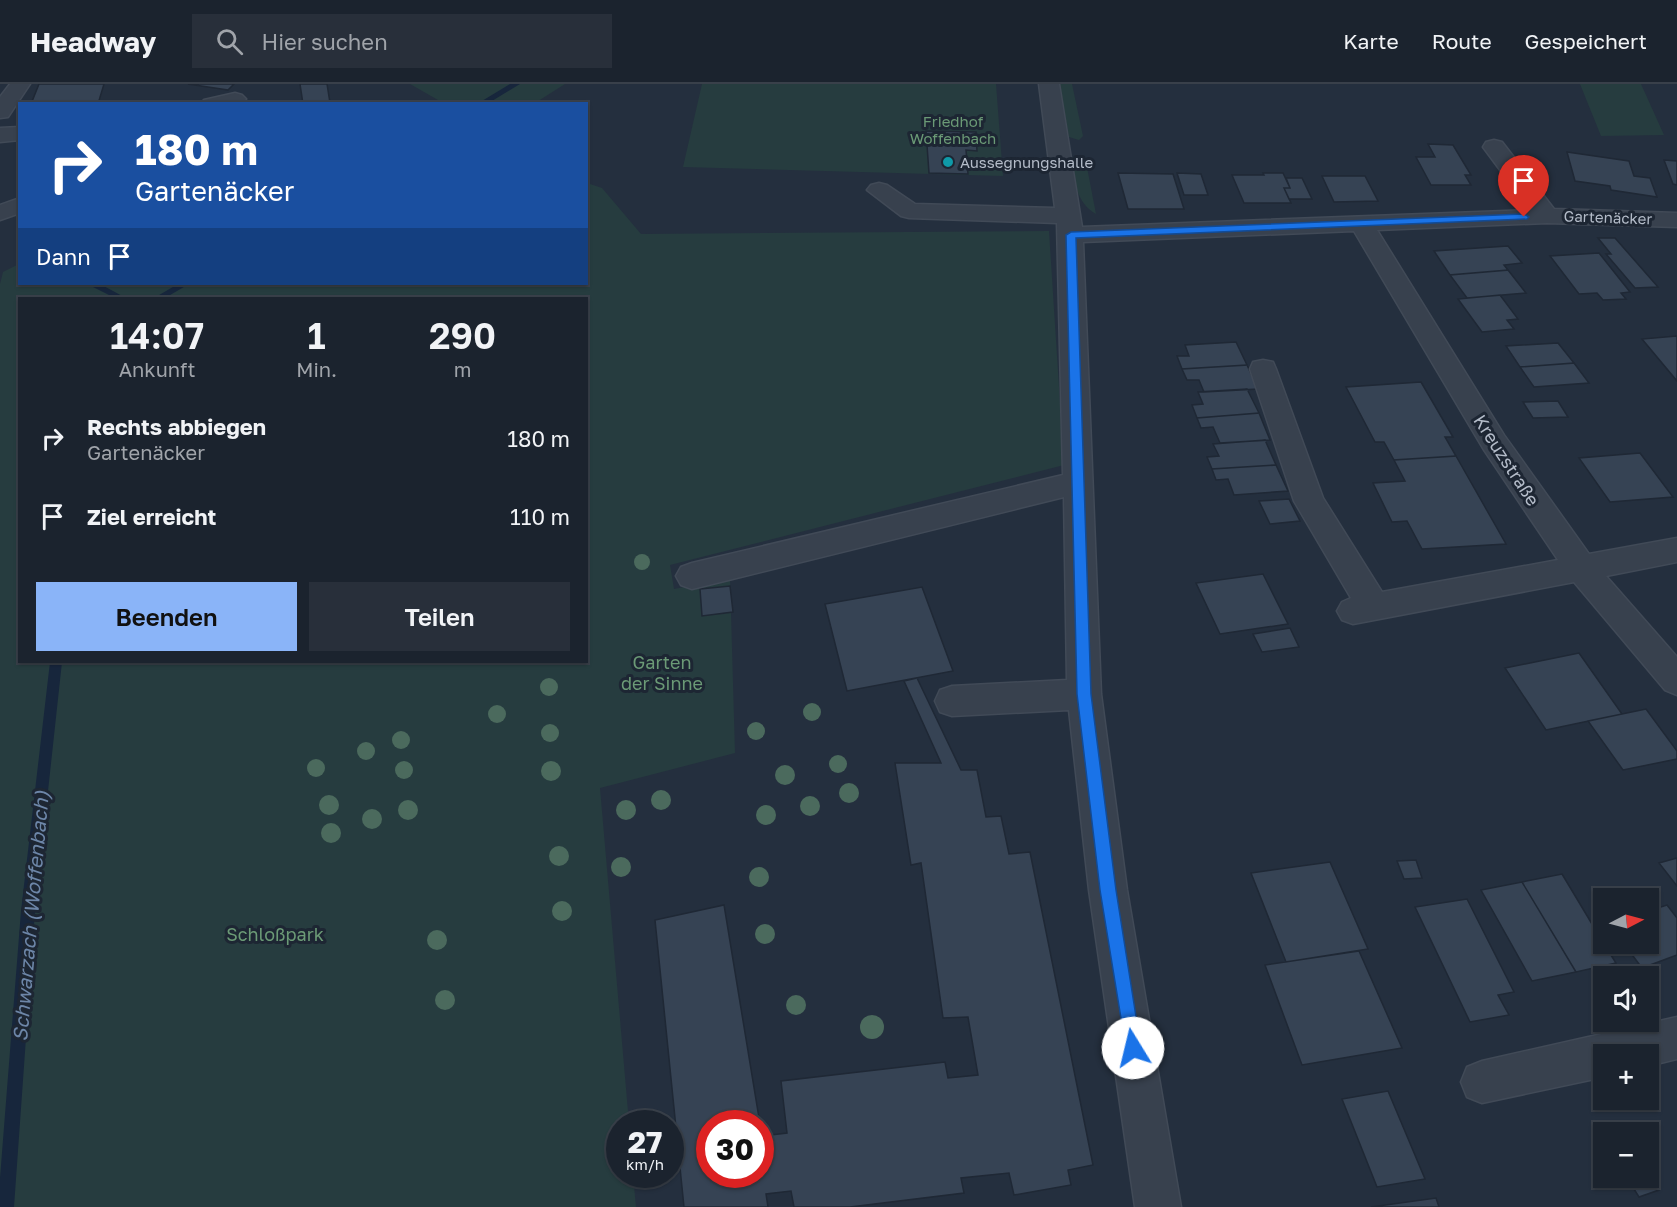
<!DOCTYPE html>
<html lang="de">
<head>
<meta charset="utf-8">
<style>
	body { margin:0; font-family:"Golos Text",sans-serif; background:#282f3a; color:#f1f3f6; height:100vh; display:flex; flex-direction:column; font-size:22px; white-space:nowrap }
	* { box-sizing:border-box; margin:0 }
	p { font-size:20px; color:#a0a4aa }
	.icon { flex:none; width:33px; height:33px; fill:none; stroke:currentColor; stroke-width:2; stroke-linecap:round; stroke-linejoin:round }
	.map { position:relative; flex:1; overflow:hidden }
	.sheet { position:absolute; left:18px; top:213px; width:570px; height:366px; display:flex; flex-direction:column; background:#1b232e; border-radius:0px; box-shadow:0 2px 4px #0004,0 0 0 2px #39404a }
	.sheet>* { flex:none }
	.banner { position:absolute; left:18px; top:18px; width:570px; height:183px; border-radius:0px; box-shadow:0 2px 4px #0004,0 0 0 2px #39404a; background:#1a4fa0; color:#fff; overflow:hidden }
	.needle { width:39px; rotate:84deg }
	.fabs { position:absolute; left:1593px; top:804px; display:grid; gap:12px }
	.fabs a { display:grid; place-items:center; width:66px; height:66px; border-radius:0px; background:#1b232e; box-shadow:0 2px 4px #0004,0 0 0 2px #39404a; font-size:30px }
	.speed { position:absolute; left:606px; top:1026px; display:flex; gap:12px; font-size:30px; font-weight:700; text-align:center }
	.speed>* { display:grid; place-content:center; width:78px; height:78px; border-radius:50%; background:#1b232e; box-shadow:0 2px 4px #0004,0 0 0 2px #39404a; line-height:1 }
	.speed small { font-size:15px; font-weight:400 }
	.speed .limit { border:9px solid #d22; background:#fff; color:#111 }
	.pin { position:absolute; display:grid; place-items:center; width:51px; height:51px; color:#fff; margin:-62px -26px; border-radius:50% 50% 50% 0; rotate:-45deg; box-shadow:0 0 6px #0007 }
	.pin .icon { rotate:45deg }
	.me { position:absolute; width:66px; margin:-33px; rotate:351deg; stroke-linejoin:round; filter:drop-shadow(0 0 4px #0008) }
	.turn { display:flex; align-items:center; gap:21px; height:126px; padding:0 18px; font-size:27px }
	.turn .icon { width:78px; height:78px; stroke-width:2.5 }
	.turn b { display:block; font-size:42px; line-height:51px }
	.then { display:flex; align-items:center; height:57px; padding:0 18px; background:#0003; gap:12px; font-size:22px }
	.eta { display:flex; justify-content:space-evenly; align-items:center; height:102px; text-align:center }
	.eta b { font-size:36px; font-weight:600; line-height:42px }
	.primary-button { display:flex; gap:12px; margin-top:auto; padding:12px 18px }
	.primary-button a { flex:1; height:69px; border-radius:0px; background:#8ab4f8; color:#111; font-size:24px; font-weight:600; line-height:69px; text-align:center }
	.primary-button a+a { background:#282f3a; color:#f1f3f6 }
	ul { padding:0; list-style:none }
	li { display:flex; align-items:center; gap:18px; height:78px; padding:0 18px }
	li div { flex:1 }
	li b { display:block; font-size:22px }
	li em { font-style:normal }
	header { display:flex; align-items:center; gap:36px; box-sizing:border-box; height:84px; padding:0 30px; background:#1b232e; border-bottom:2px solid #39404a }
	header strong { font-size:28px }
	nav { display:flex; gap:33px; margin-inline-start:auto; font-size:21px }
	.search { width:420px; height:54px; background:#282f3a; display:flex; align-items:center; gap:15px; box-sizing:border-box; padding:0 21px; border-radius:0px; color:#a0a4aa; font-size:22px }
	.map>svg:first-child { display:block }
	.green { fill:#263c3f; fill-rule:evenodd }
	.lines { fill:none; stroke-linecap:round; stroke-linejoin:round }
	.stream { fill:#17263c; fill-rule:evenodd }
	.building { fill:#364354; stroke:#1f2835; stroke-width:1.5 }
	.minor-casing { stroke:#414a57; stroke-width:3 }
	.minor { fill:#38414e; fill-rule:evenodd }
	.tree { fill:#4b6a5d }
	.route { fill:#1a73e8; stroke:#114b97; stroke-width:1.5 }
	.culture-dot { fill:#0f9aa8; stroke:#1d2633; stroke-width:2 }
	.labels { text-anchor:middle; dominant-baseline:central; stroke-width:6; stroke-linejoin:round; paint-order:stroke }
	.far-park-label { font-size:15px; fill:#6b9a76; stroke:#1d2633 }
	.far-poi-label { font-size:15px; fill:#b4bcc9; stroke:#1d2633; text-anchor:start }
	.far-street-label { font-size:15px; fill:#b4bcc9; stroke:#1d2633 }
	.street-label { font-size:18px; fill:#b4bcc9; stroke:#1d2633 }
	.park-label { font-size:18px; fill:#6b9a76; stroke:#1d2633 }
	.water-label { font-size:20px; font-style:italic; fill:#6d86a8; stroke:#1d2633 }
</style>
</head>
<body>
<header>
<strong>Headway</strong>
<div class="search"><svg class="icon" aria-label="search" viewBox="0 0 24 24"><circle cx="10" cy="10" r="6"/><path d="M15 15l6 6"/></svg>Hier suchen</div>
<nav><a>Karte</a><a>Route</a><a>Gespeichert</a></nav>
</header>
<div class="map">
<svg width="1677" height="1123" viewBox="0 0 1677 1123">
	<rect width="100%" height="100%" fill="#242f3e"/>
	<path class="green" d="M410,0H565L535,19L445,20Z
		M702,0H996L1003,92L683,83Z
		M1059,0H1072L1083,52L1079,56L1069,53Z
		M1580,0H1641L1664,51L1601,52Z
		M1071,73H1085L1096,130C1076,119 1073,94 1071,73Z
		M587,99L602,104L641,150L1049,147L1064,381L670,481L674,505L730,494L735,669L600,704L629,1039L620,1040V1090L633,1091L636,1123H0V200L3,188L19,180L20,200H586ZM357,212L355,214H586V578H20V214H327Z"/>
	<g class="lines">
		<path class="stream" d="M510,0H520L487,20H477Z
			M90,200H100L126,214H115L91,202Z
			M178,200H189L165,214H154Z
			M50,578H62L35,827L14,1123H0V1094L21,827Z"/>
	</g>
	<path class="building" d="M39,0H104L98,20H31Z
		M188,0H234L228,6Z
		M300,0H327L330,19L303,20Z
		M926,47L976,48L977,67L966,66L968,90L929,89Z
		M1428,60L1453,61L1471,91H1465L1471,101H1431L1416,73H1435Z
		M1567,68L1629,77L1634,92L1650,94L1657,113L1611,106L1610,102L1575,97Z
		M1664,76L1677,77V101L1673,100Z
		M1118,89L1173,90L1184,125H1128Z
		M1177,89L1201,90L1208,111H1184Z
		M1263,89H1283L1290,104H1284L1291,119H1244L1232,91H1264Z
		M1322,92H1365L1378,117L1334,118Z
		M1286,94H1302L1312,115H1289L1284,104H1290Z
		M1598,154H1615L1658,203L1635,204L1606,170H1611Z
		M1508,162L1522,179L1504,181L1508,186L1450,191L1434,167Z
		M1599,169L1630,208L1621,209L1626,215L1603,216L1597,209L1579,210L1550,172Z
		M1508,186L1526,209L1467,214L1450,191Z
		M1500,211L1518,235L1507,236L1514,245L1482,248L1458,215Z
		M1677,252V297L1642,255Z
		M1236,258L1247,281L1182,285L1177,272H1189L1185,261Z
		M1558,259L1574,279L1520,283L1506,262Z
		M1574,279L1589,299L1534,303L1520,283Z
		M1247,281L1258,305L1204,308L1199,296H1187L1182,285Z
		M1421,298L1453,353H1445L1456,372L1394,376L1384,358H1375L1346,303Z
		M1247,305L1259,329L1197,334L1192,321L1203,320L1198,308Z
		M1558,317L1568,333L1533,334L1523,318Z
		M1259,329L1270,356L1220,359L1213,343L1201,344L1197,334Z
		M1265,356L1276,381L1212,385L1207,373L1219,372L1213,360Z
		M1640,369L1673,413L1610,418L1579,374Z
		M1456,372L1506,460L1422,465L1407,437L1392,438L1373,399L1405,397L1394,376Z
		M1276,381L1288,407L1234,411L1228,395L1216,396L1212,385Z
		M1289,415L1300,437L1270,440L1259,417Z
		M1263,490L1288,540L1220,550L1196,499Z
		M730,502L733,528L702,532L700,505Z
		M922,503L953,587L847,607L825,520Z
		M1290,544L1299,563L1262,568L1253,550Z
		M1579,569L1622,630L1546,646L1505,584Z
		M917,594L961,686H977L986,733L1001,732L1009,770L1030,768L1093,1081L1068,1086L1071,1101L1014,1111L1009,1089L961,1094L964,1109L850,1123H794L791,1107L766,1110L768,1123H684L655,836L724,821L760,1040H710V1090H760V1043L762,1052L787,1049L781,997L945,978L948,994L978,991L968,933L943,934L921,779L911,781L895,679H941L904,597Z
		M1646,625L1677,667V675L1623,686L1588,637Z
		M1677,774V802L1659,779Z
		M1416,776L1422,794L1404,795L1397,777Z
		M1330,778L1368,865L1286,878L1251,789Z
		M1562,790L1604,860L1616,879L1576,888L1522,798Z
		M1522,798L1576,888L1532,897L1481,806Z
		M1467,815L1514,908L1498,911L1509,931L1470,938L1415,823Z
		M1667,821L1677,834V871L1642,884L1624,860H1648V827Z
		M1359,867L1402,964L1302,981L1265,881Z
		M1388,1007L1425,1095L1377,1103L1342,1015Z
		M1648,1090L1659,1106L1639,1113L1627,1094H1648Z
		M1436,1114L1439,1123H1371Z"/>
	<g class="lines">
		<defs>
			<path id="minor" d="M10,0H30L8,33L0,34V13Z
				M1039,0H1059L1082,143L1530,126L1483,63L1486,58L1494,56L1502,58L1554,125L1677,129V143L1547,139L1377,146L1504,351L1589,470L1677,454V478L1606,492L1677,573V611L1665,606L1574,498L1353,540L1342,536L1337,527L1342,518L1351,514L1294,417L1250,285L1253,278L1263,276L1273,278L1276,285L1323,414L1382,508L1558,476L1484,366L1354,147L1083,158L1101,610L1127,806L1181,1123H1135L1089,806L1069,626L952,632L940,628L935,617L940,606L952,602L1067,596L1064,413L692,505L681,501L676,492L681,483L692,479L1063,391L1057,139L909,134L901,132L867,106L871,101L879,99L887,101L915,120L1055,124Z
				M235,9L242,11L246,15L242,19L201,20L204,16Z
				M20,43V56L0,58V44Z
				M20,114V129L0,136V121Z
				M1677,933V975L1648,982V970H1604V993L1482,1019L1467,1013L1461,998L1467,983L1482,977Z"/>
		</defs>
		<use href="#minor" class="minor-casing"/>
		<use href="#minor" class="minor"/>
	</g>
	<g class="tree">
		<circle cx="642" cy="478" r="8"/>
		<circle cx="549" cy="603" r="9"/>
		<circle cx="812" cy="628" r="9"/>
		<circle cx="497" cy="630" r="9"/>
		<circle cx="756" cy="647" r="9"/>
		<circle cx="550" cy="649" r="9"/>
		<circle cx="401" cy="656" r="9"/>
		<circle cx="366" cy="667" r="9"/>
		<circle cx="838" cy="680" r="9"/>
		<circle cx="316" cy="684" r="9"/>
		<circle cx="551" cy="687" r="10"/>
		<circle cx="404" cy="686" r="9"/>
		<circle cx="785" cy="691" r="10"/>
		<circle cx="849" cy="709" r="10"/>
		<circle cx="661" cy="716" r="10"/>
		<circle cx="329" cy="721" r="10"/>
		<circle cx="810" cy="722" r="10"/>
		<circle cx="408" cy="726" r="10"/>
		<circle cx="626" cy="726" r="10"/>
		<circle cx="766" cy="731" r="10"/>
		<circle cx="372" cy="735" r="10"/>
		<circle cx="331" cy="749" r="10"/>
		<circle cx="559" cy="772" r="10"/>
		<circle cx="621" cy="783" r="10"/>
		<circle cx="759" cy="793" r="10"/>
		<circle cx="562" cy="827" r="10"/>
		<circle cx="765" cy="850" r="10"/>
		<circle cx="437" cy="856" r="10"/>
		<circle cx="445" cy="916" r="10"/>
		<circle cx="796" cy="921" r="10"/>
		<circle cx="872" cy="943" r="12"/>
	</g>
	<path class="route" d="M1524,130L1529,133L1527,135L1076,154L1091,610L1116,806L1141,964L1139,971L1133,973L1127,971L1100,806L1077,610L1066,151L1071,148Z"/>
	<circle class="culture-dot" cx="948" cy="78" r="6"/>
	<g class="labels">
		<g class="far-park-label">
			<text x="953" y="37">Friedhof<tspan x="953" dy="17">Woffenbach</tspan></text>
		</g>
		<g class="far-poi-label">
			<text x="960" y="78">Aussegnungshalle</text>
		</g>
		<g class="far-street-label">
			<text transform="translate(1608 133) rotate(2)">Gartenäcker</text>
		</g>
		<g class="street-label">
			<text transform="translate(1507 376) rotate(57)">Kreuzstraße</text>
		</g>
		<g class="park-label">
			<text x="662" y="578">Garten<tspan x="662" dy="21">der Sinne</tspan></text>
			<text x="275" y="850">Schloßpark</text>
		</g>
		<g class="water-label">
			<text transform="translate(30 832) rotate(-85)">Schwarzach (Woffenbach)</text>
		</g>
	</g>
</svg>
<div class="fabs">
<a><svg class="needle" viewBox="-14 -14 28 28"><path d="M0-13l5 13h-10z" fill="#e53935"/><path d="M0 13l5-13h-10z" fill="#a0a4aa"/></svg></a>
<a><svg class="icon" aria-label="sound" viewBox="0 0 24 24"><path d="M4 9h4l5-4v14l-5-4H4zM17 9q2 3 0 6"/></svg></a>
<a>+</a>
<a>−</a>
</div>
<div class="speed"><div>27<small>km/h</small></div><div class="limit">30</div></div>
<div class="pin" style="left:1524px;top:133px;background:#d93025"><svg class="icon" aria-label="arrive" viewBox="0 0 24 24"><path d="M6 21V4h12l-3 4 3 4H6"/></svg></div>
<svg class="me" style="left:1133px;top:964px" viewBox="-20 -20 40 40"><circle r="19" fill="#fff"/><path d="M0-13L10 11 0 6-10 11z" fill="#1a73e8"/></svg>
<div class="banner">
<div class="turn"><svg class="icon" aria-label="right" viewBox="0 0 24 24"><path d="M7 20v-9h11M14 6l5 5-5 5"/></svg><div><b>180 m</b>Gartenäcker</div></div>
<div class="then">Dann<svg class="icon" aria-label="arrive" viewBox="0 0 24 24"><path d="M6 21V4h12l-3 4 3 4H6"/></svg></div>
</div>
<section class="sheet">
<div class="eta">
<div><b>14:07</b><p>Ankunft</p></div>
<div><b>1</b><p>Min.</p></div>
<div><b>290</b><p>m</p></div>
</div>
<ul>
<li><svg class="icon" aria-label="right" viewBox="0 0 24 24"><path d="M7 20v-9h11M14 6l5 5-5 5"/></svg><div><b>Rechts abbiegen</b><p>Gartenäcker</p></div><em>180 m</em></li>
<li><svg class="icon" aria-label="arrive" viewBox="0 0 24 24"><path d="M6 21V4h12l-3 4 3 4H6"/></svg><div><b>Ziel erreicht</b></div><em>110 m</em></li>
</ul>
<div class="primary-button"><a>Beenden</a><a>Teilen</a></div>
</section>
</div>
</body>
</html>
